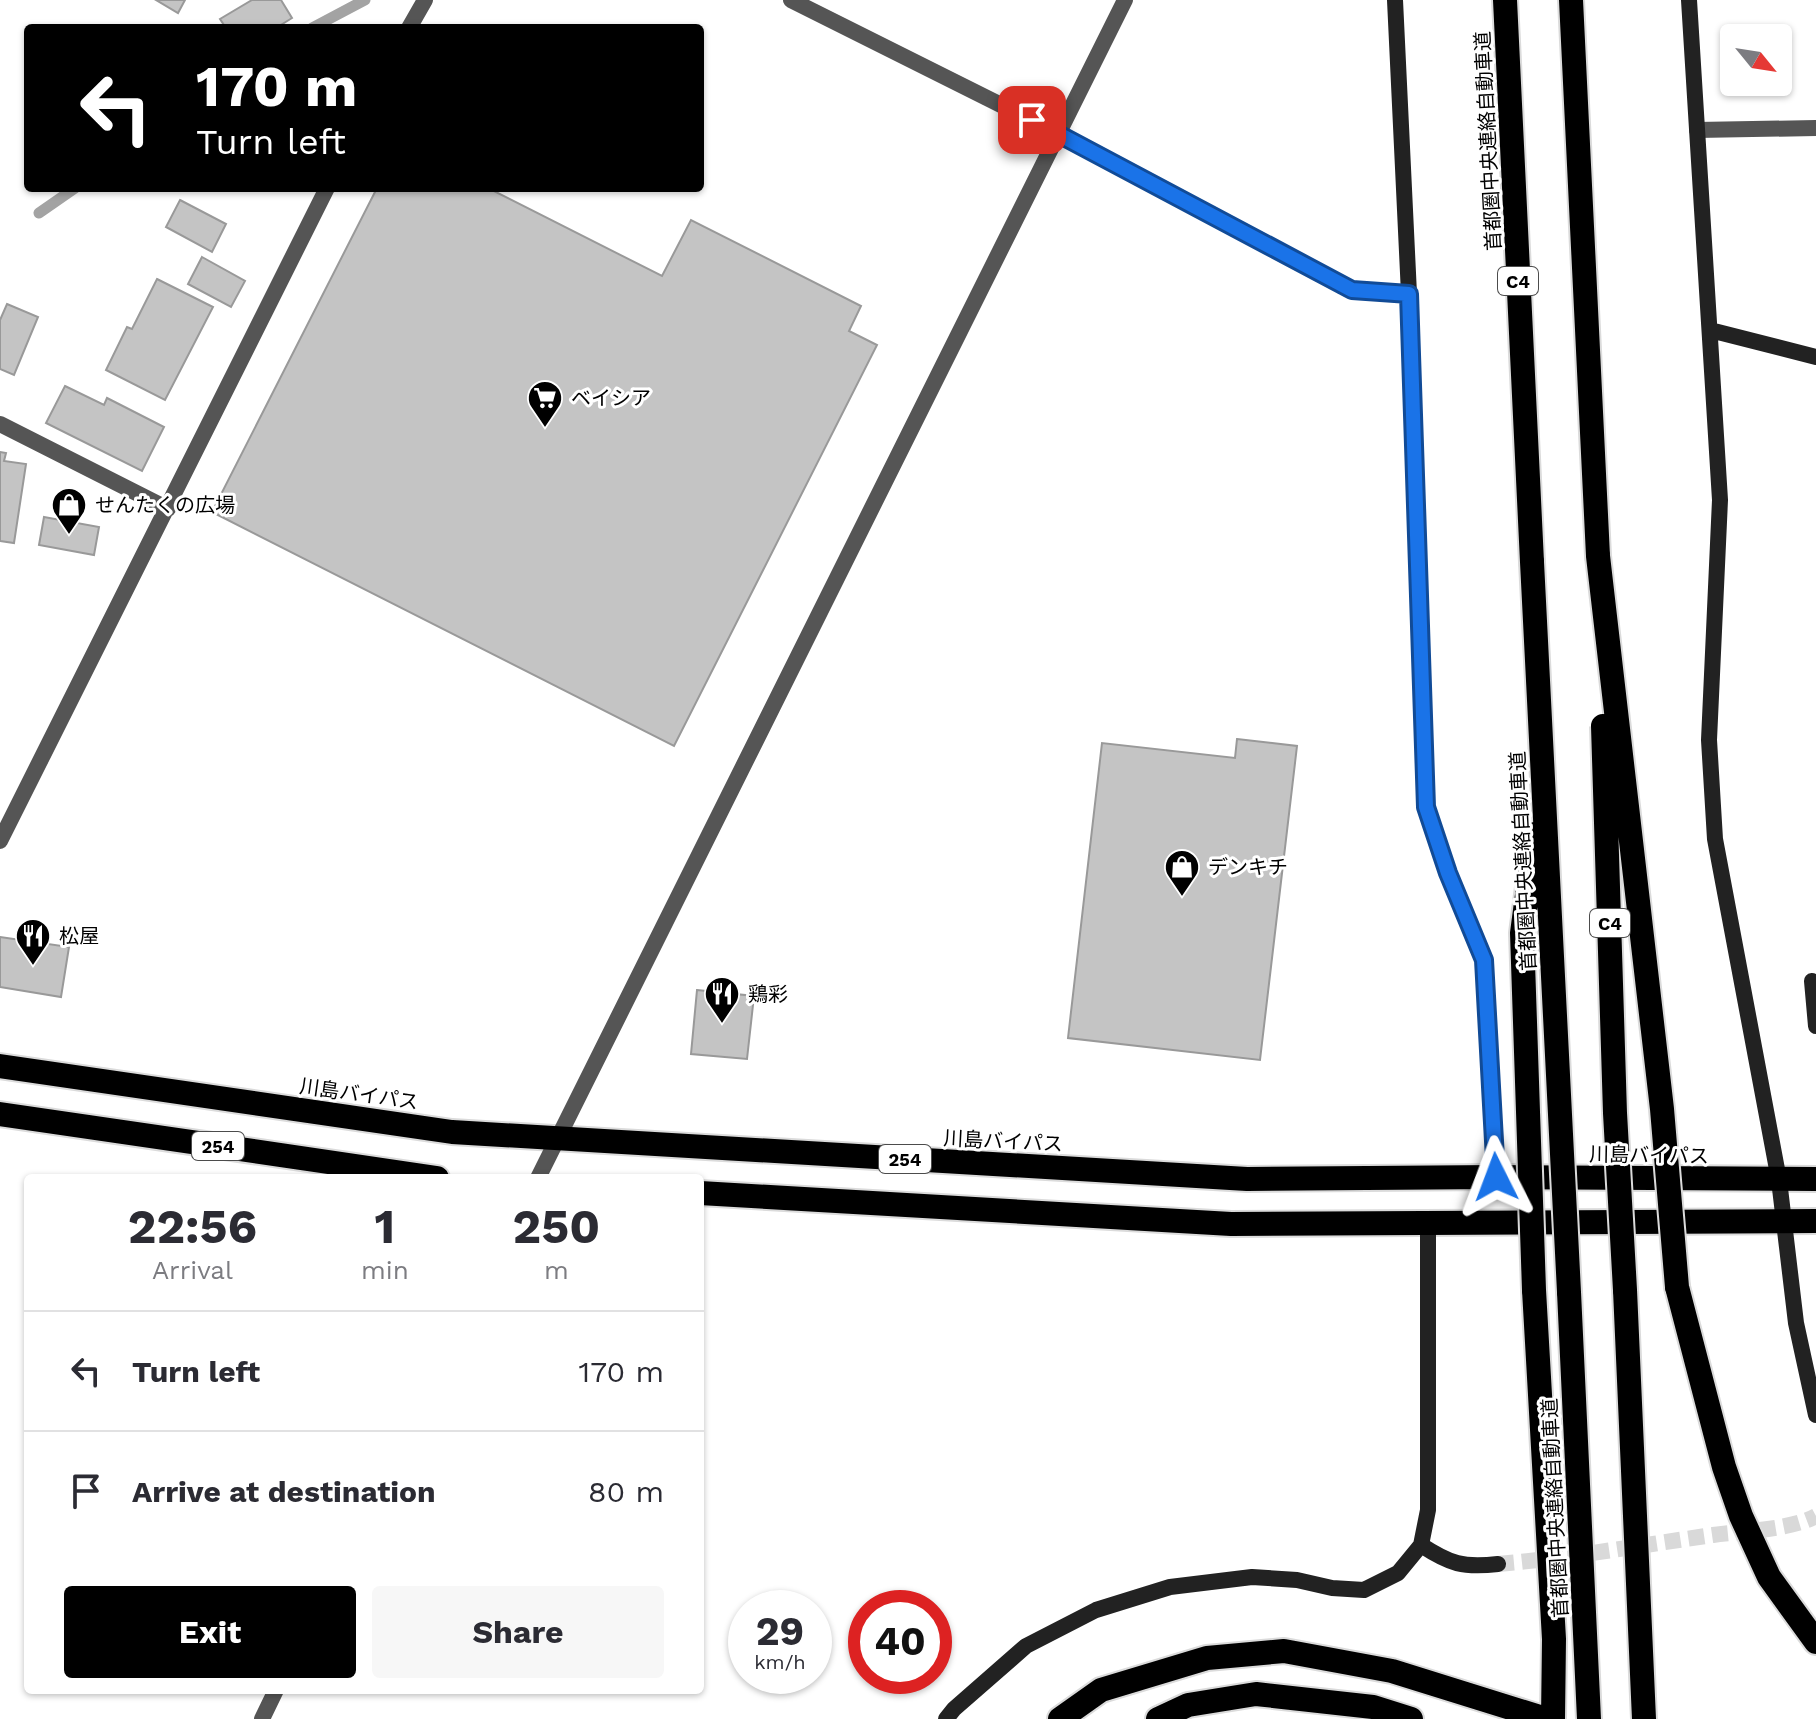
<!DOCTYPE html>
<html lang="en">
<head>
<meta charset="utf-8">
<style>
	body { margin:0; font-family:"Work Sans","Noto Sans JP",sans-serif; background:#f7f7f7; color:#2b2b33; height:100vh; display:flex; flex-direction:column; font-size:30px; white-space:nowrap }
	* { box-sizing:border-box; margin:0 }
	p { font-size:26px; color:#7c7c81 }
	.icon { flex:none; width:44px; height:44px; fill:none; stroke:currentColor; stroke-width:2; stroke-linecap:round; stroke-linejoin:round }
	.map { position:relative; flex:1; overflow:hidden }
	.sheet { position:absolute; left:24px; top:1174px; width:680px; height:520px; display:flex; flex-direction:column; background:#fff; border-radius:8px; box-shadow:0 2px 6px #0004 }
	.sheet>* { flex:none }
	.top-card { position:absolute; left:24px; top:24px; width:680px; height:168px; border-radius:8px; box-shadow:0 2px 6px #0004; background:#000; color:#fff; overflow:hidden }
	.needle { width:52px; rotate:120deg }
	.fabs { position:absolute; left:1720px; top:24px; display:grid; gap:16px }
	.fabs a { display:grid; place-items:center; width:72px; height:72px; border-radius:8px; background:#fff; box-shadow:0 2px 6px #0004; font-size:40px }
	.speed { position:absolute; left:728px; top:1590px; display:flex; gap:16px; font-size:40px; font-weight:700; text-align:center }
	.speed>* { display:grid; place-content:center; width:104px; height:104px; border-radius:50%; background:#fff; box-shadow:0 2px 6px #0004; line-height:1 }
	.speed small { font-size:20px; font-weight:400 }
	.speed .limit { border:12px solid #d22; background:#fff; color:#111 }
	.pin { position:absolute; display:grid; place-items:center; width:68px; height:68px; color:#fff; margin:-34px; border-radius:16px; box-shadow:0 4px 12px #0006 }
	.me { position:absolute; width:88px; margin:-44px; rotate:357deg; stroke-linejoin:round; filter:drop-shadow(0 0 6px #0008) }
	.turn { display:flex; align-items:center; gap:28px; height:168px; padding:0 40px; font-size:36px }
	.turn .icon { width:104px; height:104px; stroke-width:2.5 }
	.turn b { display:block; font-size:56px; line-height:68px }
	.eta { display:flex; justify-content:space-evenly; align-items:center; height:136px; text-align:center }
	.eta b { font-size:48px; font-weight:700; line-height:56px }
	.cta { display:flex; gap:16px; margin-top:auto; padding:16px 40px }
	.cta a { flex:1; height:92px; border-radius:8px; background:#000; color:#fff; font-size:32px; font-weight:700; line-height:92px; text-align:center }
	.cta a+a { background:#f7f7f7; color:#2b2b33 }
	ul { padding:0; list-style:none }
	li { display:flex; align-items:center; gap:24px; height:120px; padding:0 40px; border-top:2px solid #e1e1e2 }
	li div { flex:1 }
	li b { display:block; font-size:30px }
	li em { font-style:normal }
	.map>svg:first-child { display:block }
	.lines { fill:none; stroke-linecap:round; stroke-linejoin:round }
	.stream { stroke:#a3a3a3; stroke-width:11 }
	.building { fill:#c4c4c4; stroke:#999; stroke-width:2 }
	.secondary-tunnel { stroke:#d9d9d9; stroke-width:16; stroke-dasharray:16 8; stroke-linecap:butt }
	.highway-casing { stroke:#dbdbdb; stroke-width:28 }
	.lane { stroke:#555; stroke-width:16 }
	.street { stroke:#555; stroke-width:16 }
	.secondary { stroke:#222; stroke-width:16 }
	.highway { stroke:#000; stroke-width:24 }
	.highway-bridge-casing { stroke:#dbdbdb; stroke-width:28; stroke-linecap:butt }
	.highway-bridge { stroke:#000; stroke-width:24 }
	.route-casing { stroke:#114b97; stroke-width:20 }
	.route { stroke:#1a73e8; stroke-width:14 }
	.labels { text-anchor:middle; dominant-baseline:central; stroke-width:6; stroke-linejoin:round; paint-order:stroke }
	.shield { fill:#fff; stroke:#4c4c4c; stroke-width:2 }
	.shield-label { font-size:18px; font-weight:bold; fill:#000 }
	.street-label { font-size:20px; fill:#000; stroke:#fff }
	.poi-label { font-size:20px; fill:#000; stroke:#fff; text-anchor:start }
</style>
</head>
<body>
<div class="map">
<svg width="1816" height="1719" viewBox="0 0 1816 1719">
	<rect width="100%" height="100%" fill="#fff"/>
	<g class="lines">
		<path class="stream" d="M312,28L365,0
			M39,213L75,188"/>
	</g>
	<path class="building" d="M156,0H185L178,13Z
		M252,0H281L292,18L276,28H226L220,19Z
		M377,188H488L662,276L691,220L861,306L849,331L877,345L674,746L212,512Z
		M180,200L226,224L212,252L166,227Z
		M202,257L245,281L231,307L188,284Z
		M157,279L213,307L165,400L106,370L127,327L132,329Z
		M7,304L38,317L14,375L0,369V320Z
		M65,386L104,405L107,398L164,427L142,471L46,423Z
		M0,452L6,453L4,461L26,464L14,543L0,541Z
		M44,517L99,527L94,555L39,545Z
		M1237,739L1297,746L1260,1060L1068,1038L1102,743L1235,758Z
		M0,937L69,947L61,997L0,987Z
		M697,990L754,996L747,1059L691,1054Z"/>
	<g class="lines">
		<path class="secondary-tunnel" d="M1498,1564C1570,1558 1642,1545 1713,1535C1743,1531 1790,1530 1816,1516"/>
		<defs>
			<path id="highway" d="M1505,0L1532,562
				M1571,0L1598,556
				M0,1066L452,1132L1247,1179L1496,1177L1816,1179
				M0,1114L437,1178
				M700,1193L1231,1224L1816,1221
				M1677,1287L1724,1467L1741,1516L1769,1577L1816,1642
				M1534,1290L1554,1639L1553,1719
				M1625,1290L1644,1719
				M1569,1292L1589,1719
				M1060,1719L1101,1690L1207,1658L1284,1651L1392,1671L1546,1719
				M1158,1719L1188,1705L1256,1694L1373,1707L1411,1719"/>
		</defs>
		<use href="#highway" class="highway-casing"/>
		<path class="lane" d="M1697,130L1816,128"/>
		<path class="street" d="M791,0L1059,134L1352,290L1409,294
			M409,28L425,0
			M0,424L168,509
			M0,841L327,188
			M538,1178L1125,0
			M262,1719L276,1690"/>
		<path class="secondary" d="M1395,0L1409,294L1426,807L1448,873L1484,960L1496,1177
			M1689,0L1720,500L1709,740L1715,839L1779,1180L1796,1323L1816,1415
			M1710,330L1816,357
			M1812,981L1816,1026
			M1421,1545C1450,1564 1463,1568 1498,1564
			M946,1719L954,1709L1026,1646L1096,1610L1170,1587L1252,1577L1297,1580L1332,1588L1364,1590L1398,1573L1421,1545L1428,1510V1223"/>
		<use href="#highway" class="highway"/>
		<defs>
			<path id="highway-bridge" d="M1598,556L1662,1109L1677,1287
				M1532,562L1569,1292
				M1603,726L1615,1113L1625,1290
				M1534,1290L1522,933L1535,834"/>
		</defs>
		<use href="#highway-bridge" class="highway-bridge-casing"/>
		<use href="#highway-bridge" class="highway-bridge"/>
	</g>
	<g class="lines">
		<defs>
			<path id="route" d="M1032,120L1352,290L1409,294L1426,807L1448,873L1484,960L1496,1177"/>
		</defs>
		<use href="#route" class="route-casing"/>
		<use href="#route" class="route"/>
	</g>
	<defs>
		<symbol id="supermarket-pin" viewBox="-11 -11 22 30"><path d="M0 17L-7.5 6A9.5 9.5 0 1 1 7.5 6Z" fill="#000" stroke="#fff"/><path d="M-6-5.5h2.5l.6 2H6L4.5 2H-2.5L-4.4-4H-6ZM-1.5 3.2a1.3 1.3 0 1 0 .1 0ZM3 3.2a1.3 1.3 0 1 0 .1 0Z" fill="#fff"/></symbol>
		<symbol id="shop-pin" viewBox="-11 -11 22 30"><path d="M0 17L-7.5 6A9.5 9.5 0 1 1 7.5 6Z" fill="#000" stroke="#fff"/><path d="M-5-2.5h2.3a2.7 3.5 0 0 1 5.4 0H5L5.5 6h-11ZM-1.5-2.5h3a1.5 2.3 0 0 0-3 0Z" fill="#fff"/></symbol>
		<symbol id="restaurant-pin" viewBox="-11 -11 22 30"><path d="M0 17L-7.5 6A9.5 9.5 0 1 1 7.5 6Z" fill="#000" stroke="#fff"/><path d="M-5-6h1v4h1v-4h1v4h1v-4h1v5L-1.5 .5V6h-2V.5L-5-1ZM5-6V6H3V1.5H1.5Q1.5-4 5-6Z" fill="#fff"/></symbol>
	</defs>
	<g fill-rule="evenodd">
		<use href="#supermarket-pin" x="525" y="378" width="40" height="54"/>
		<use href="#shop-pin" x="49" y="485" width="40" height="54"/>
		<use href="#shop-pin" x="1162" y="847" width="40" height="54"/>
		<use href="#restaurant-pin" x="13" y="916" width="40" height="54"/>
		<use href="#restaurant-pin" x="702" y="974" width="40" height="54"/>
	</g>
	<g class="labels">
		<g class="shield">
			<rect x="1498" y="267" width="40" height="28" rx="6"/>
			<rect x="1590" y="909" width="40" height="28" rx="6"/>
			<rect x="192" y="1132" width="52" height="28" rx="6"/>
			<rect x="879" y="1145" width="52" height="28" rx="6"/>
		</g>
		<g class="shield-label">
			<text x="1518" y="281">C4</text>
			<text x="1610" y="923">C4</text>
			<text x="218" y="1146">254</text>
			<text x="905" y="1159">254</text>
		</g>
		<g class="street-label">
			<text transform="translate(1488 141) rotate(-93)">首都圏中央連絡自動車道</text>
			<text transform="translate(1523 861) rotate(-93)">首都圏中央連絡自動車道</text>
			<text transform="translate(359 1094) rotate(8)">川島バイパス</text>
			<text transform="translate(1003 1141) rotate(3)">川島バイパス</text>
			<text transform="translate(1649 1155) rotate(1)">川島バイパス</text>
			<text transform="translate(1555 1508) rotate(-93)">首都圏中央連絡自動車道</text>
		</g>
		<g class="poi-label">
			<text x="571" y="398">ベイシア</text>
			<text x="95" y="505">せんたくの広場</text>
			<text x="1208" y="867">デンキチ</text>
			<text x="59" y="936">松屋</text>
			<text x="748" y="994">鶏彩</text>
		</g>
	</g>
</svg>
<div class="fabs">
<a><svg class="needle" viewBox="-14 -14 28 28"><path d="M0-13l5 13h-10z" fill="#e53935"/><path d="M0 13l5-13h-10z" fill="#7c7c81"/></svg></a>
</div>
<div class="speed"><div>29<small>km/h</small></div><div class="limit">40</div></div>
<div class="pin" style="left:1032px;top:120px;background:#d93025"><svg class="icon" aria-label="arrive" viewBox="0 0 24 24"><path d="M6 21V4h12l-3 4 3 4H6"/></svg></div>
<svg class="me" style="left:1496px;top:1177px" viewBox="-20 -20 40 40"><path d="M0-17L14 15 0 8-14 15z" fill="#1a73e8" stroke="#fff" stroke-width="4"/></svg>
<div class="top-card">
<div class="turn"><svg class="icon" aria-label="left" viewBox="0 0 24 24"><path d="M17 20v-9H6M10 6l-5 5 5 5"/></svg><div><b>170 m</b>Turn left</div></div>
</div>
<section class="sheet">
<div class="eta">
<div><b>22:56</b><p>Arrival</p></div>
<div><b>1</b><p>min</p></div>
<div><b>250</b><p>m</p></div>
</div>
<ul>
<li><svg class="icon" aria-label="left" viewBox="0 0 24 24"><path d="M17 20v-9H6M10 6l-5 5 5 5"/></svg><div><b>Turn left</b></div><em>170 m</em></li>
<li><svg class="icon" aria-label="arrive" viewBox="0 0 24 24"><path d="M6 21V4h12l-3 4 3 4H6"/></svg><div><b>Arrive at destination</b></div><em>80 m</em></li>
</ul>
<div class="cta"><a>Exit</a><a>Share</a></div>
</section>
</div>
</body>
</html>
